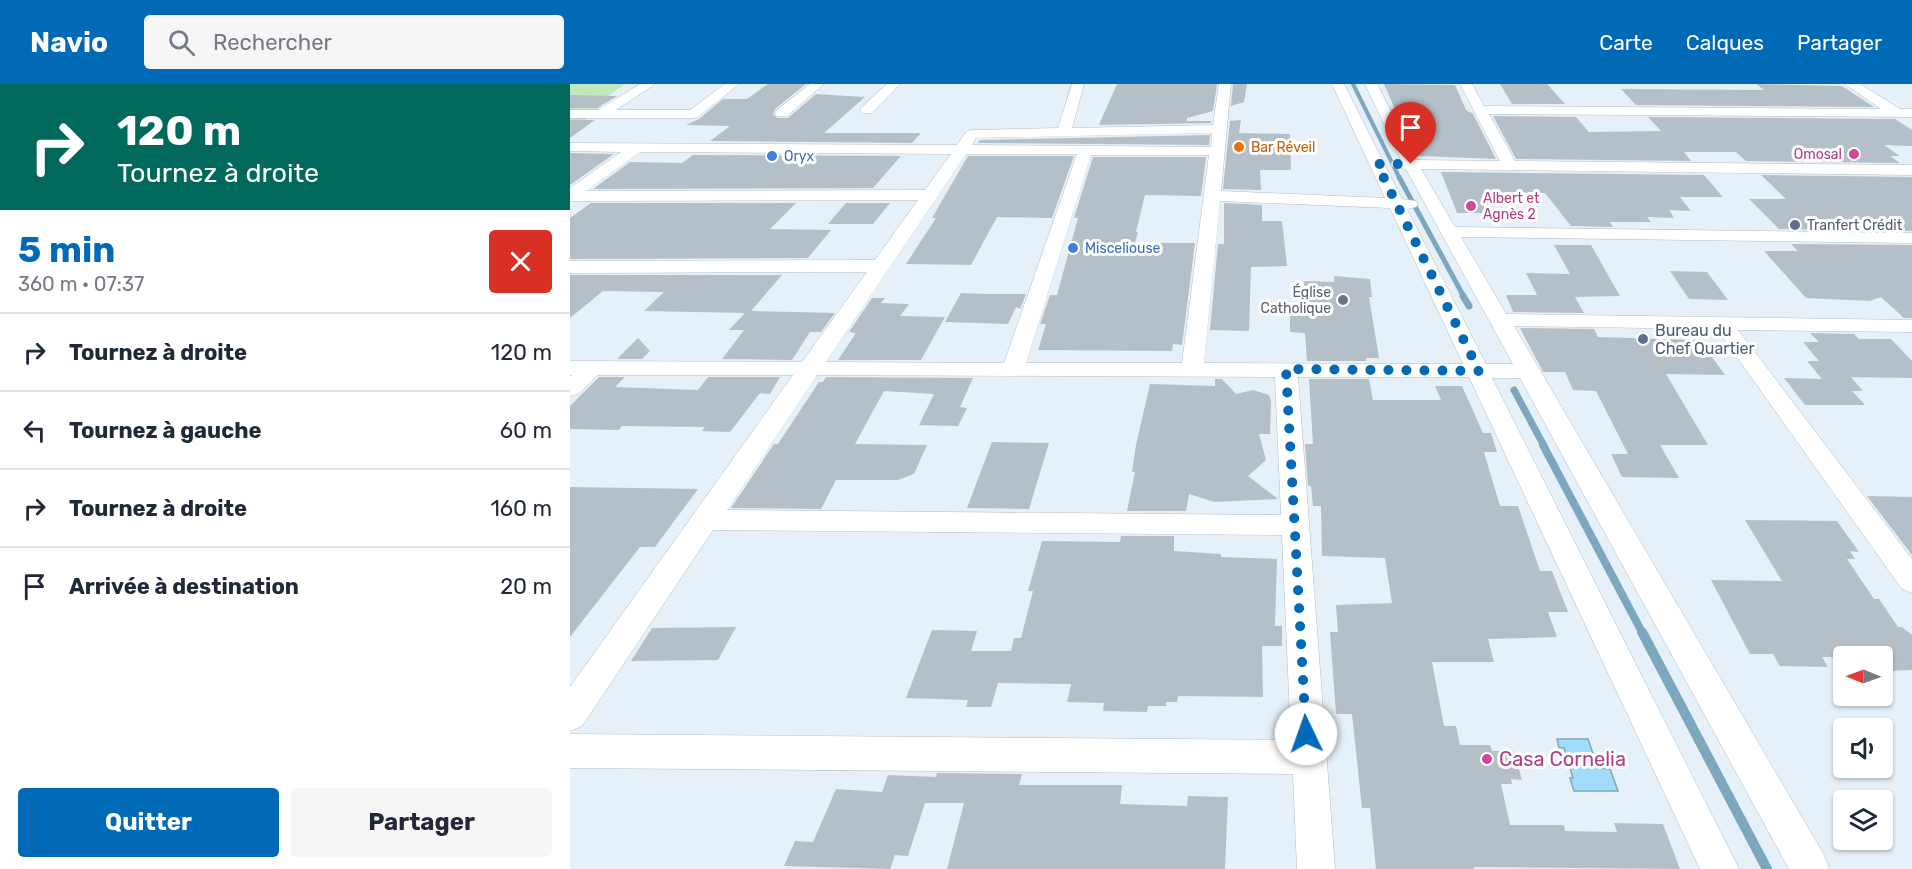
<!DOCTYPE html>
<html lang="fr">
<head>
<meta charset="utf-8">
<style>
	body { margin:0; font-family:Rubik,sans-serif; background:#f6f6f7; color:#1f2937; height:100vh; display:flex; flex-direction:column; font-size:22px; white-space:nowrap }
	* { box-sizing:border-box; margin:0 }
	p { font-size:20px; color:#747a83 }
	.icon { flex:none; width:33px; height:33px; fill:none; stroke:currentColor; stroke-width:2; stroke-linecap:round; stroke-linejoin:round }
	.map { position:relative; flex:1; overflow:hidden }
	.drawer { display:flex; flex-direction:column; background:#fff; width:570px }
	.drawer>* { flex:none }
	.banner { background:#00695c; color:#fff; overflow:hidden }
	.needle { width:39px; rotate:271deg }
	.controls { position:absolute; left:1263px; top:562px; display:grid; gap:12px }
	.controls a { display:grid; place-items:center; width:60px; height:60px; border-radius:6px; background:#fff; box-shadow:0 2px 4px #0004; font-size:30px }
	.pin { position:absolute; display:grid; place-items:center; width:51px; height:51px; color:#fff; margin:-62px -26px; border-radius:50% 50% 50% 0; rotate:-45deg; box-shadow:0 0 6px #0007 }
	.pin .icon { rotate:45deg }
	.me { position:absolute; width:66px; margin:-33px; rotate:357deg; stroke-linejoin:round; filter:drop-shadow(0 0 4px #0008) }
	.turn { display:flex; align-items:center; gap:21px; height:126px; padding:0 18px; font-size:27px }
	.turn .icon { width:78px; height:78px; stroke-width:2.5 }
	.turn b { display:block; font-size:42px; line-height:51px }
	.round { display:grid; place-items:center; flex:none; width:63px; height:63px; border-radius:6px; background:#f6f6f7 }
	.summary { display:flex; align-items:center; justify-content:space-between; height:102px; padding:0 18px }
	h1 { font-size:36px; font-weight:700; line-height:45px; color:#006ab6 }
	.action { display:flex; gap:12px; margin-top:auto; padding:12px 18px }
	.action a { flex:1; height:69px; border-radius:6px; background:#006ab6; color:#fff; font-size:24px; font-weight:700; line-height:69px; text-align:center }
	.action a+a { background:#f6f6f7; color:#1f2937 }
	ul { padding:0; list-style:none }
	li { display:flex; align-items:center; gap:18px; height:78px; padding:0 18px; border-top:2px solid #e0e1e3 }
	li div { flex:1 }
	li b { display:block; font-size:22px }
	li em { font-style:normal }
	header { display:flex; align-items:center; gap:36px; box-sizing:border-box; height:84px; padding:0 30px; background:#006ab6; color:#fff }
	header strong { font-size:28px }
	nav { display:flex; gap:33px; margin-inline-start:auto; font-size:21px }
	.search { width:420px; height:54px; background:#f6f6f7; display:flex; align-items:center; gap:15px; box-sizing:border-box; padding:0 21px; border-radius:6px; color:#747a83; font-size:22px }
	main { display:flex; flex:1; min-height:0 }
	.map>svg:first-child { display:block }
	.green { fill:#c1e9be }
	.water { fill:#a1dcfa; stroke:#7ca7bd; stroke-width:1.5 }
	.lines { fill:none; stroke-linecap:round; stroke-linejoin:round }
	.stream-far4 { stroke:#7ca7bd; stroke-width:4 }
	.stream-far3 { stroke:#7ca7bd; stroke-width:5 }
	.stream-far2 { stroke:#7ca7bd; stroke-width:7 }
	.stream-far1 { stroke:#7ca7bd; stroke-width:8 }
	.stream { stroke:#7ca7bd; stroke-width:10 }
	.building { fill:#b5bfc7 }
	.minor-casing { stroke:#b3bdc5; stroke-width:1 }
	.minor { fill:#fff; fill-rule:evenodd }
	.route { stroke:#006ab6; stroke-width:10; stroke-dasharray:0 18 }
	.food-dot { fill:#e8710a; stroke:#fff; stroke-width:2 }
	.hotel-dot { fill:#d1479c; stroke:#fff; stroke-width:2 }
	.shop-dot { fill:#3f7fe0; stroke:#fff; stroke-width:2 }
	.service-dot { fill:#5c6f8a; stroke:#fff; stroke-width:2 }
	.worship-dot { fill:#6b7280; stroke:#fff; stroke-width:2 }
	.labels { text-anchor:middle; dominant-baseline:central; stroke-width:6; stroke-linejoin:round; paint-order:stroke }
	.far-food-label { font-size:14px; fill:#c56008; stroke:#fff; text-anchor:start }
	.far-hotel-label { font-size:14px; fill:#b23c85; stroke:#fff; text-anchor:end }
	.far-shop-label { font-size:14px; fill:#366cbe; stroke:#fff; text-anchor:start }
	.far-service-label { font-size:14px; fill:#4e5e75; stroke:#fff; text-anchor:start }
	.far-worship-label { font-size:14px; fill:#5b616d; stroke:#fff; text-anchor:end }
	.service-label { font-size:16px; fill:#4e5e75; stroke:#fff; text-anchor:start }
	.near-hotel-label { font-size:20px; fill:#b23c85; stroke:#fff; text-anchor:start }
</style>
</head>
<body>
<header>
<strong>Navio</strong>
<div class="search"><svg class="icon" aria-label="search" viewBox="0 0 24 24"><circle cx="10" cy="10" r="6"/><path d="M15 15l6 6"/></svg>Rechercher</div>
<nav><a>Carte</a><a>Calques</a><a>Partager</a></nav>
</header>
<main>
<section class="drawer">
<div class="banner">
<div class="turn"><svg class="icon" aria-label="right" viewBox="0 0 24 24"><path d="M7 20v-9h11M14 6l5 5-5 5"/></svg><div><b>120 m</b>Tournez à droite</div></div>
</div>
<div class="summary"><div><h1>5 min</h1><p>360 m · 07:37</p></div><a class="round" style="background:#d93025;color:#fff"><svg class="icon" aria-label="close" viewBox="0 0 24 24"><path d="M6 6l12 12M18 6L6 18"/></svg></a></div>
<ul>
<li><svg class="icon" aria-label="right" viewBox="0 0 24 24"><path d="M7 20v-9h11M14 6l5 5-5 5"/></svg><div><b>Tournez à droite</b></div><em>120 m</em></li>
<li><svg class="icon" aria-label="left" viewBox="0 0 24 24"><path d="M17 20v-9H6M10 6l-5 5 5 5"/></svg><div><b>Tournez à gauche</b></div><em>60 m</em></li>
<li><svg class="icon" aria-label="right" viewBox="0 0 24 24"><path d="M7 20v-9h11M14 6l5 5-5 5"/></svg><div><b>Tournez à droite</b></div><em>160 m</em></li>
<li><svg class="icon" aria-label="arrive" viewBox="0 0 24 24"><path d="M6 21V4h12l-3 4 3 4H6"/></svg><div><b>Arrivée à destination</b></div><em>20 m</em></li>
</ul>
<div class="action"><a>Quitter</a><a>Partager</a></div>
</section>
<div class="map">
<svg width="1342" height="785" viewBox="0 0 1342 785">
	<rect width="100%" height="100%" fill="#e5f0f9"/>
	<path class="green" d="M0,0H55L25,21L32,22L0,49Z"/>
	<path class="water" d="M987,655H1018L1028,684L1040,685L1048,707H1004L1000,694H1003L994,664H989Z"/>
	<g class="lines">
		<path class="stream-far4" d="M783,0L830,95"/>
		<path class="stream-far3" d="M829,93L894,213"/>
		<path class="stream-far2" d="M893,212L899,222
			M944,306L974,362"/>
		<path class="stream-far1" d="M973,361L1073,550"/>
		<path class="stream" d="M1072,548L1197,785"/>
	</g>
	<path class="building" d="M198,0H236L205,25L203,30L207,34H218L246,10L295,13L254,49H351L342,59L140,57L160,42L116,41L129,35L153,15H177Z
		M547,0H647L643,27L617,34V37H641V39L529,41Z
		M663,0H677L674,18L661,22Z
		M814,0L885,1L896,26L903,30L926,75L849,72L842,53H837Z
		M930,0H977L995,20H942Z
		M1186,0L1272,2L1304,23L1066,21L1051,5L1194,6Z
		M0,11L47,12L27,24H0Z
		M923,32L1006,33L1019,48L1091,47L1078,33L1325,35L1342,46V62L1314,61L1330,72H1320L1330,79L1176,77L1166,68H1114L1121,77L946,75Z
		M0,36H25L0,54Z
		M671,36L669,49L720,50L721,86H690L691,106L653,105L660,37Z
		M640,51L639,61L408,59L410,56Z
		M0,69L44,70L0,101Z
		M123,71L331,72L303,104L23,105L60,78L112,79Z
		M398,72H504L482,134L427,133L401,181L336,180L366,134H362Z
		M523,73H636L631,112L575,111L566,148H568L565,159H625L612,261L603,260L602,267L468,266L476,240H470L480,211H487L508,134H504Z
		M871,88L1134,91L1153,113H1110L1121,127L1099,126L1104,134L1077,133L1081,138H1040L1043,143L1001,142L975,109L934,108L936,112H914L922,129H887Z
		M1191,91L1342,93V147L1209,145L1179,115H1216Z
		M21,119H226L200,145L261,146L238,174L0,175V134Z
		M276,119H320L303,140H258Z
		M654,119L692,121V137H712L717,182L681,183L679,247L640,246L648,160H654Z
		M1221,160L1342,161V234H1334L1311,213L1300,217L1236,214L1194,167H1228Z
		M984,161H1021L1050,212L1005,213L1014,229L943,228L936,211H967L956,189L1000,190Z
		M1100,187L1137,188L1158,216L1119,215Z
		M0,191H212L181,227L265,229L251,248H240L222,276L152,275L174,246H159L175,229L74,227L94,208L33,207L0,234Z
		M764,192L800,195L802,213H799L809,274H796V277H737L735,249L720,248V228L736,229L734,197L764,198Z
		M391,209L416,210H456L450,225L446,223L438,240L375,238Z
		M302,214H315L311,219L339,220L330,232L375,233L351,276H268L286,249L279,248Z
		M950,244L1024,245L1028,253L1130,256L1155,291L1096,290L1138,361H1090L1109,394L1052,393L1041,370H1058L1026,307L1003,306L995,288H973Z
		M1240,249L1284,250L1289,255H1321L1342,277V294L1281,293L1293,307H1282L1295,321H1235L1214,294L1252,295L1237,277H1249L1233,258H1249Z
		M68,254L80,267L72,275H47Z
		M29,293H55L45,303L128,306L138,293H210L200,310L190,309L160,348L132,347L135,343L52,342L49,346L0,345V322Z
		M256,293L403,294L390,323L397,324L388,342L349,341L364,310L314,307L285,360L357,361L344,390L328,396H266L251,425L161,424L204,360H208L249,298H253Z
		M645,295H652L666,310L683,306L699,311L701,318L700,350H689L696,376L678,392L708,415L644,418L619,410L616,427H557L565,388H562L566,361L580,300L645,302Z
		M739,295H799L803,316H871L865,302H892L913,349H921L927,368H914L930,422H948L970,487H982L998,528H978L987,553L918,555L924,578H862L874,642H886L890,661H920L922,667H944L952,696L941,695L942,700H931L940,741H994L995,747L1047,748L1044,739L1093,740L1110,785L904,783V785H806L800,724H792L782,630H766L760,548H768L766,521L822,519L815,474L752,472L751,422H743L741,402H738L735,360H743Z
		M422,358L479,359L459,425L397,424Z
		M0,403L128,405L85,463H70L0,553Z
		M1297,412L1342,413V471Z
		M1175,436L1267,437L1289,468L1280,467L1285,475H1277L1304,515H1309L1328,543H1332L1342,551V586L1321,587L1312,583V573H1252L1258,583L1210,582L1203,570H1180L1141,496L1212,497Z
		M551,452H604V467L651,470V473L707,475L705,542H712V562H692L693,613L608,612L607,618H596V622H578L577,628L533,627L534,619L497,618L501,600L428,599L421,623H396L398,616L336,614L362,546L407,547L401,567H441L444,554H451L463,507H458L472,457L550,458Z
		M166,543L148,576L61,577L82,544Z
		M367,689L452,690L449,701H552L550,720L617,722L618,712L658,713L655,785H377L394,719H355L338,772L325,771L320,785L214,782L225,757L243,758L266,705L312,708L318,691L366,693Z"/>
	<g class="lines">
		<defs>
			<path id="minor" d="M70,0H85L46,26H120L155,0H169L128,33L123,34H0V26H28Z
				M240,0H254L217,32H207L205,29L207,26Z
				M317,0H330L302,29H292L290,26L292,23Z
				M502,0H514L502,44L643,41L649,0H661L651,107L815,114L762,0H774L832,115L846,117L848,120L846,123L837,125L916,280H943L836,85L823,83L821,80L823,77L831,76L795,0H807L846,76L930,77L890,0H902L914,22L1311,25L1275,0H1290L1330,25H1342V33L919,30L945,77L1342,81V91L851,85L885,143L1342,149V159L891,153L936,230L1342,236V248L1168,246L1342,475V509L1332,505L1147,245L944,242L1254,771L1259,785H1219L950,294H922L1169,785H1130L899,293H728L765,785H727L723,690L0,684V650L721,656L712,451L143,446L12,642L0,647V603L223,291H28L8,310L0,312V293L2,291H0V277L232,278L297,188L0,189V177L305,176L348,116L0,117V104L51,68L0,67V59L387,61L397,47L402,46L488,44ZM642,49L641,63L402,61L406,54ZM70,68L381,70L355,106L16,107ZM396,70H507L434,279L256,278ZM521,71H639L612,279H456ZM650,117L820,124L893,280L634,279ZM247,291L705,293L711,431L157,426Z"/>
		</defs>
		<use href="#minor" class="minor-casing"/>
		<use href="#minor" class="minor"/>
	</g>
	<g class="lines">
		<path class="route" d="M736,650L716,285L909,287L807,80H841"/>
	</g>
	<circle class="food-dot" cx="669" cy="63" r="6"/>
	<g class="hotel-dot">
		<circle cx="1284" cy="70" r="6"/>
		<circle cx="901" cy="122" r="6"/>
		<circle cx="917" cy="675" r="6"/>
	</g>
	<g class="shop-dot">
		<circle cx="202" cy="72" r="6"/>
		<circle cx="503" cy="164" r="6"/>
	</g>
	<g class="service-dot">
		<circle cx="1225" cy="141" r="6"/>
		<circle cx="1073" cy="255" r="6"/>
	</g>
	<circle class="worship-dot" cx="773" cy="216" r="6"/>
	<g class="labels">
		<g class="far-food-label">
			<text x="681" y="63">Bar Réveil</text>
		</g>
		<g class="far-hotel-label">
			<text x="1272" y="70">Omosal</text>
			<text x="913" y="114" text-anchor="start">Albert et<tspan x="913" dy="16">Agnès 2</tspan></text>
		</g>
		<g class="far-shop-label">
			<text x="214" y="72">Oryx</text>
			<text x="515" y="164">Misceliouse</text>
		</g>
		<g class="far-service-label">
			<text x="1237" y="141">Tranfert Crédit</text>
		</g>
		<g class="far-worship-label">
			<text x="761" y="208">Église<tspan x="761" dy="16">Catholique</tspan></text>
		</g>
		<g class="service-label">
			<text x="1085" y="246">Bureau du<tspan x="1085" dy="18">Chef Quartier</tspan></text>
		</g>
		<g class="near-hotel-label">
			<text x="929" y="675">Casa Cornelia</text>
		</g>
	</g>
</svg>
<div class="controls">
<a><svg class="needle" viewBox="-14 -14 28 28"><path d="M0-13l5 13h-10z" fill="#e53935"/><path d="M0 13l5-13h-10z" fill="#747a83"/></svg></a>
<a><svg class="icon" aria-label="sound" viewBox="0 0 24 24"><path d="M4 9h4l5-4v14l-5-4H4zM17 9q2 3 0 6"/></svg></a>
<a><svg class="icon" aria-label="layers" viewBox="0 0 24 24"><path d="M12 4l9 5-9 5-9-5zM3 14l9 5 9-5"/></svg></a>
</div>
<div class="pin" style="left:841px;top:80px;background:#d93025"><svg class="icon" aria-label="arrive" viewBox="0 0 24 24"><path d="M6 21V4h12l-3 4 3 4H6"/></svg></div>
<svg class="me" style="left:736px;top:650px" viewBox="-20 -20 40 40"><circle r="19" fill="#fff"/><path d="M0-13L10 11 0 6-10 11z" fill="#006ab6"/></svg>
</div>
</main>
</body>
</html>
